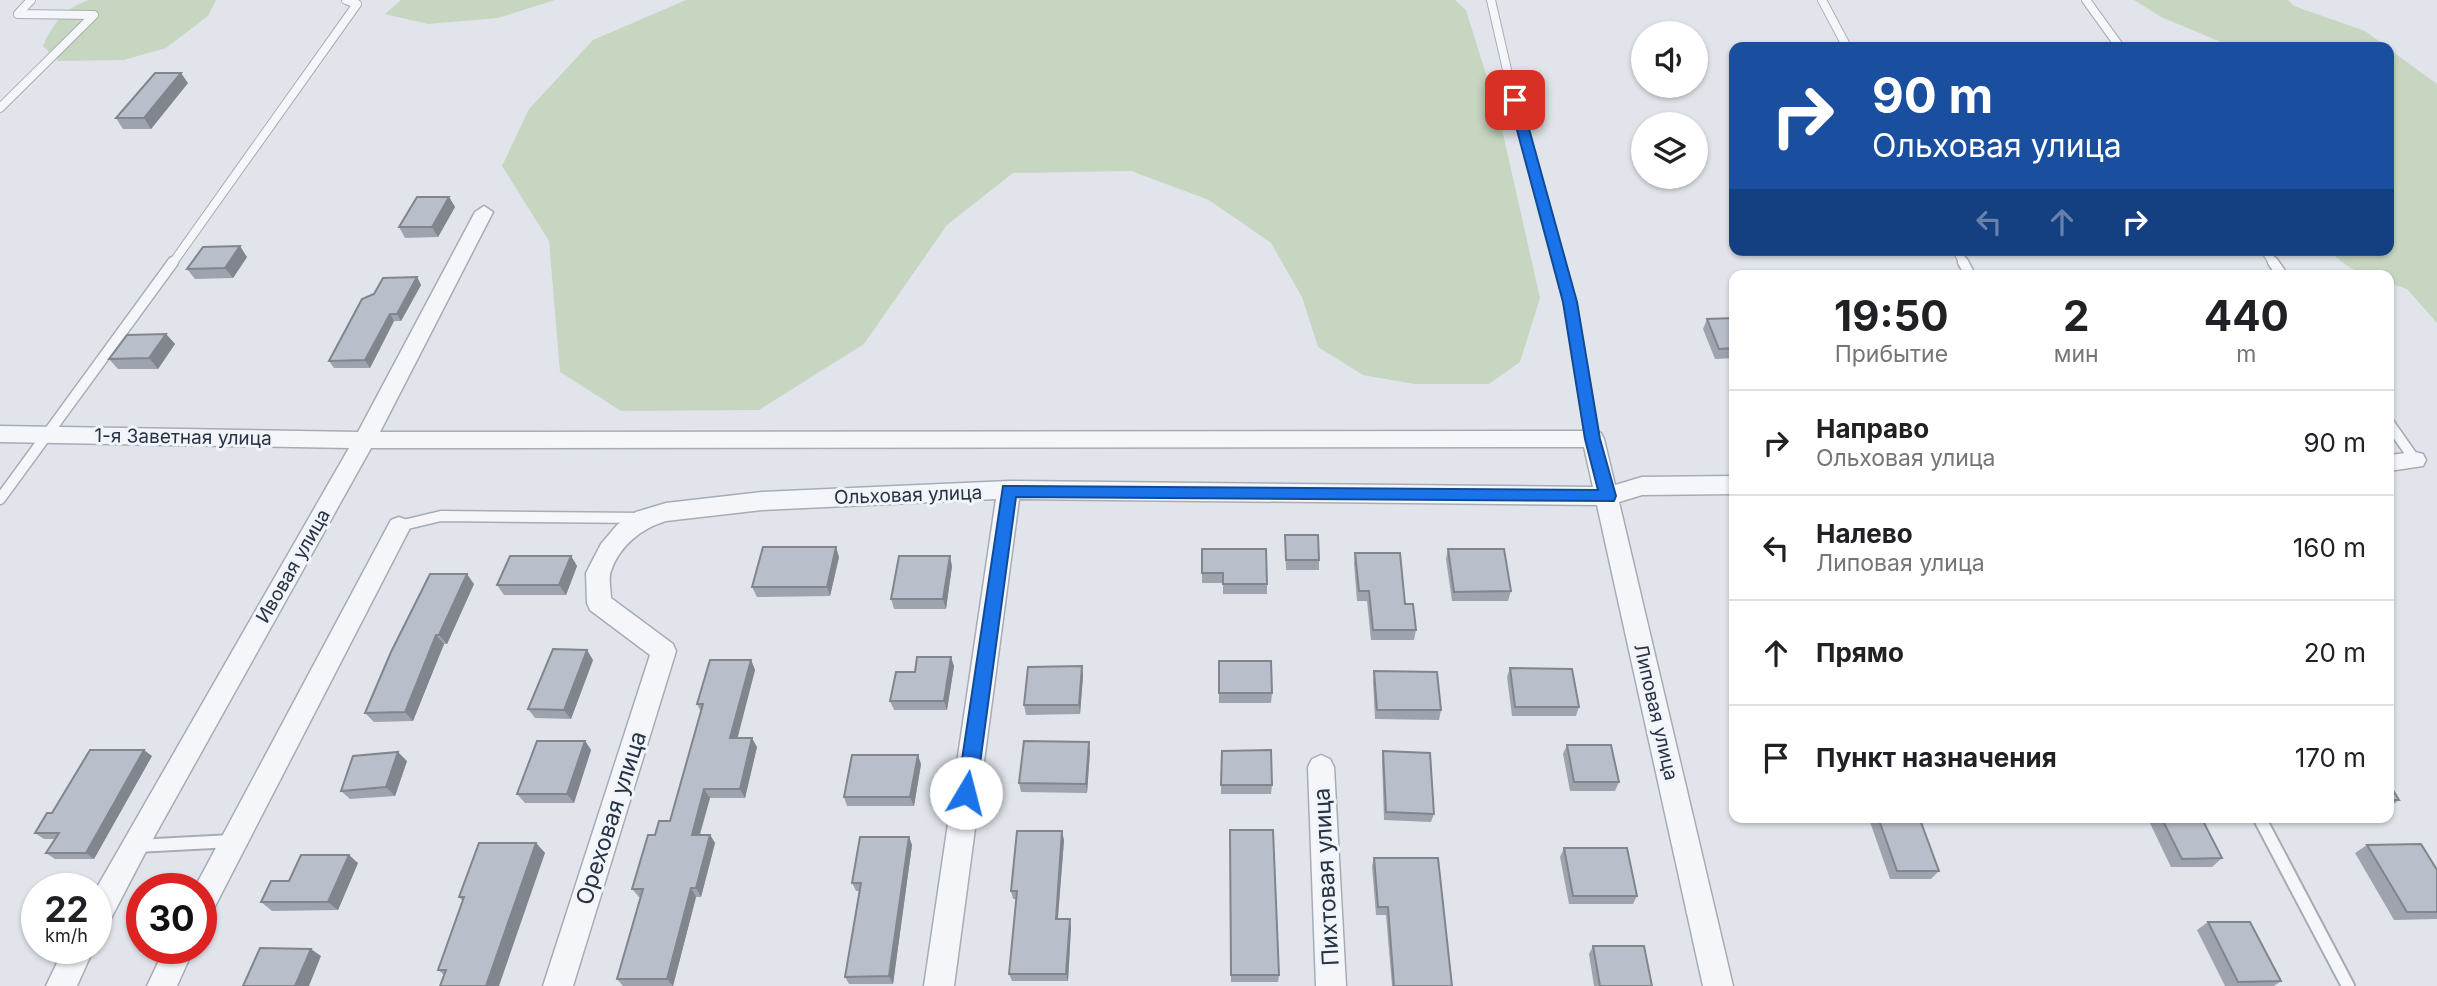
<!DOCTYPE html>
<html lang="ru">
<head>
<meta charset="utf-8">
<style>
	body { margin:0; font-family:Inter,sans-serif; background:#f2f2f2; color:#202124; height:100vh; display:flex; flex-direction:column; font-size:26px; white-space:nowrap }
	* { box-sizing:border-box; margin:0 }
	p { font-size:23px; color:#757577 }
	.icon { flex:none; width:38px; height:38px; fill:none; stroke:currentColor; stroke-width:2; stroke-linecap:round; stroke-linejoin:round }
	.map { position:relative; flex:1; overflow:hidden }
	.side { position:absolute; left:1729px; top:270px; width:665px; height:553px; display:flex; flex-direction:column; background:#fff; border-radius:14px; box-shadow:0 2px 5px #0004 }
	.side>* { flex:none }
	.guide { position:absolute; left:1729px; top:42px; width:665px; height:214px; border-radius:14px; box-shadow:0 2px 5px #0004; background:#1a4fa0; color:#fff; overflow:hidden }
	.buttons { position:absolute; left:1631px; top:21px; display:grid; gap:14px }
	.buttons a { display:grid; place-items:center; width:77px; height:77px; border-radius:50%; background:#fff; box-shadow:0 2px 5px #0004; font-size:35px }
	.speed { position:absolute; left:21px; top:873px; display:flex; gap:14px; font-size:35px; font-weight:700; text-align:center }
	.speed>* { display:grid; place-content:center; width:91px; height:91px; border-radius:50%; background:#fff; box-shadow:0 2px 5px #0004; line-height:1 }
	.speed small { font-size:18px; font-weight:400 }
	.speed .limit { border:10px solid #d22; background:#fff; color:#111 }
	.pin { position:absolute; display:grid; place-items:center; width:60px; height:60px; color:#fff; margin:-30px; border-radius:14px; box-shadow:0 4px 10px #0006 }
	.me { position:absolute; width:77px; margin:-38px; rotate:8deg; stroke-linejoin:round; filter:drop-shadow(0 0 5px #0008) }
	.turn { display:flex; align-items:center; gap:24px; height:147px; padding:0 28px; font-size:32px }
	.turn .icon { width:91px; height:91px; stroke-width:2.5 }
	.turn b { display:block; font-size:49px; line-height:60px }
	.lanes { display:flex; align-items:center; height:66px; padding:0 28px; background:#0003; justify-content:center; gap:35px; direction:ltr }
	.lanes .off { opacity:.35 }
	.eta { display:flex; justify-content:space-evenly; align-items:center; height:119px; text-align:center }
	.eta b { font-size:42px; font-weight:700; line-height:49px }
	ul { padding:0; list-style:none }
	li { display:flex; align-items:center; gap:21px; height:105px; padding:0 28px; border-top:2px solid #e0e0e0 }
	li div { flex:1 }
	li b { display:block; font-size:26px }
	li em { font-style:normal }
	.map>svg:first-child { display:block }
	.green { fill:#c7d6c1 }
	.lines { fill:none; stroke-linecap:round; stroke-linejoin:round }
	.lane-far2-casing { stroke:#a6acb6; stroke-width:10 }
	.lane-far1-casing { stroke:#a6acb6; stroke-width:13 }
	.lane-casing { stroke:#a6acb6; stroke-width:16 }
	.street-casing { stroke:#a6acb6; stroke-width:3 }
	.lane-far2 { stroke:#f5f6f9; stroke-width:8 }
	.lane-far1 { stroke:#f5f6f9; stroke-width:10 }
	.lane { stroke:#f5f6f9; stroke-width:12 }
	.street { fill:#f5f6f9; fill-rule:evenodd }
	.wall { fill:#9ea3ae }
	.shaded-wall { fill:#81858d }
	.building { fill:#b8beca; stroke:#81858d; stroke-width:2 }
	.route { fill:#1a73e8; stroke:#114b97; stroke-width:2 }
	.labels { text-anchor:middle; dominant-baseline:central; stroke-width:6; stroke-linejoin:round; paint-order:stroke }
	.street-label { font-size:19px; fill:#283345; stroke:#f1f4f8 }
	.near-street-label { font-size:23px; fill:#283345; stroke:#f1f4f8 }
</style>
</head>
<body>
<div class="map">
<svg width="2437" height="986" viewBox="0 0 2437 986">
	<rect width="100%" height="100%" fill="#e1e5eb"/>
	<path class="green" d="M89,0H216L208,16L166,48L124,60L58,61L43,46C53,23 65,8 89,0Z
		M401,0H555L498,18L428,24L385,14Z
		M686,0H1455L1466,10L1499,116L1540,298L1520,362L1489,384H1414L1363,375L1318,347L1302,297L1271,243L1209,200L1131,171L1013,173L947,225L864,344L759,410L621,411L560,372L549,241L502,166L529,109L593,40Z
		M2134,0H2288L2294,6L2365,31L2387,47H2233L2161,17Z
		M2389,49L2437,84V323L2407,289L2389,283V275C2357,275 2352,271 2328,250H2389Z"/>
	<g class="lines">
		<defs>
			<path id="lane-far2" d="M1491,0L1508,74L1560,264
				M1822,0L1847,47
				M2086,0L2120,47
				M0,108L94,15L18,14L31,0
				M1957,250L1964,264
				M2265,250L2274,264
				M172,264L357,4L346,0"/>
			<path id="lane-far1" d="M1559,262L1570,302L1593,439
				M1963,262L1970,275
				M2273,262L2282,275
				M2389,423L2415,460
				M0,499L173,262
				M399,526L441,516L641,518"/>
			<path id="lane" d="M2259,817L2348,986
				M136,846L232,841"/>
			<path id="street" d="M484,206L493,212L380,432L1593,431L1601,433L1604,439L1615,485L1642,477L1734,476V494L1642,495L1619,502L1733,986H1703L1597,505L1019,499L954,986H924L996,499L762,510L666,521C642,528 619,546 611,571C608,579 611,590 611,598L673,644L676,651L573,986H543L650,655L590,610L587,603L586,573L601,544L617,525L636,512L666,503L762,492L1009,481L1593,487L1584,447L371,448L144,855L106,928L96,932V889L349,448L0,442V426L358,432L475,212Z
				M2415,452L2423,454L2426,460L2423,466L2389,471V455Z
				M399,517L407,520L411,526L211,914L201,918V889H194L391,520Z
				M1321,755L1330,759L1334,767L1346,986H1316L1308,767L1312,759Z
				M64,948H94L77,986H46Z
				M165,948H194L177,986H147Z"/>
		</defs>
		<use href="#lane-far2" class="lane-far2-casing"/>
		<use href="#lane-far1" class="lane-far1-casing"/>
		<use href="#lane" class="lane-casing"/>
		<use href="#street" class="street-casing"/>
		<use href="#lane-far2" class="lane-far2"/>
		<use href="#lane-far1" class="lane-far1"/>
		<use href="#lane" class="lane"/>
		<use href="#street" class="street"/>
	</g>
	<path class="wall" d="M188,83L151,129H123L116,118Z
		M449,197L455,207L438,237L405,238L399,227Z
		M247,257L233,278L195,279L187,269Z
		M417,277L421,285L401,321H394L370,368H334L329,361Z
		M1734,318V358L1715,359L1703,329L1707,319Z
		M166,334L175,344L158,369H118L109,359Z
		M1285,535L1319,560V570H1286Z
		M1202,549L1267,584V594H1223V583H1202Z
		M1448,549L1511,591L1508,601H1452L1446,559Z
		M1355,553L1405,604L1416,630L1414,640H1371L1367,601H1357L1354,563Z
		M571,556L577,566L566,595H504L497,585Z
		M839,557L830,596L757,597L752,587Z
		M952,566L946,609H894L891,599Z
		M474,584L447,644H444L413,721L374,722L365,713Z
		M593,660L571,719L535,718L528,709Z
		M751,660L755,670L737,738L757,747L745,798H710L700,835H710L715,843L701,897H696L673,986H623L617,979L640,897H639L632,889L655,835L670,821L701,712L697,704Z
		M1219,661L1272,693L1271,703H1219Z
		M954,666L947,710H894L890,701L915,672Z
		M1082,666L1083,676L1080,714L1026,715L1024,705Z
		M1510,668L1579,707L1576,716H1512L1507,677Z
		M1374,671L1441,710L1439,720L1375,719L1373,681Z
		M585,741L591,750L574,803H525L517,794Z
		M1567,745L1619,782L1615,791H1570L1563,754Z
		M1090,751L1087,793L1021,792L1019,783Z
		M1222,751L1272,785L1271,794H1221Z
		M1383,751L1434,814L1431,822L1384,820L1382,761Z
		M152,756L94,859H55L46,853L55,839H44L35,833L52,813Z
		M407,761L395,796L350,799L341,791Z
		M921,764L914,806H847L844,797Z
		M2389,784L2399,800L2389,807Z
		M1871,817H1919L1939,871L1931,879H1890L1870,822L1872,820Z
		M2147,817H2201L2222,858L2212,867H2171Z
		M1230,830L1279,975L1278,982H1231Z
		M909,837L912,845L893,984H849L845,977L859,891H856L852,883Z
		M1064,840L1058,919L1071,927L1068,981H1012L1009,974L1016,899H1013L1011,891Z
		M536,843L545,853L444,975L438,970L463,901L459,897Z
		M2367,845L2437,870V919L2394,920L2355,853Z
		M1564,848L1637,896L1633,904H1569L1560,857Z
		M1374,858L1452,986H1392L1386,915H1376L1372,866Z
		M358,863L338,910L272,911L261,902L289,881Z
		M2208,922L2281,981L2274,986H2225L2197,930Z
		M1593,946L1652,986H1594L1589,954Z"/>
	<path class="shaded-wall" d="M181,73L188,83L151,129L144,118Z
		M449,197L455,207L438,237L432,227Z
		M240,246L247,257L233,278L225,268Z
		M417,277L421,285L401,321L397,314Z
		M390,314L394,321L370,368L365,360Z
		M166,334L175,344L158,369L149,358Z
		M836,547L839,557L830,596L827,587Z
		M571,556L577,566L566,595L559,585Z
		M950,556L952,566L946,609L943,599Z
		M467,574L474,584L447,644L439,635Z
		M436,635L444,644L413,721L405,712Z
		M587,650L593,660L571,719L564,710Z
		M951,657L954,666L947,710L944,701Z
		M751,660L755,670L735,748L730,738Z
		M1082,666L1083,676L1080,714L1079,705Z
		M752,738L757,747L745,798L740,789Z
		M585,741L591,750L574,803L567,794Z
		M1089,742L1090,751L1087,793L1086,784Z
		M144,750L152,756L94,859L86,853Z
		M398,752L407,761L395,796L386,787Z
		M918,755L921,764L914,806L910,797Z
		M704,789L710,798L697,843L692,835Z
		M1062,831L1064,840L1057,927L1056,919Z
		M710,835L715,843L701,897L696,888Z
		M909,837L912,845L893,984L889,976Z
		M536,843L545,853L499,986H486Z
		M349,855L358,863L338,910L328,902Z
		M691,888L696,897L673,986L667,979Z
		M1070,919L1071,927L1068,981L1066,974Z
		M311,949L321,956L309,986H295Z"/>
	<path class="building" d="M155,73H181L144,118H116Z
		M417,197H449L432,227H399Z
		M240,246L225,268L187,269L203,247Z
		M2222,271H2250L2254,275H2224Z
		M417,277L397,314H390L365,360L329,361L362,299L374,294L383,278Z
		M1734,318V348L1719,349L1707,319Z
		M166,334L149,358L109,359L127,335Z
		M1285,535H1318L1319,560H1286Z
		M763,547H836L827,587H752Z
		M1202,549H1266L1267,584H1223V573H1202Z
		M1448,549H1504L1511,591L1454,592Z
		M1355,553H1400L1405,604H1413L1416,630H1373L1369,591H1359Z
		M510,556H571L559,585H497Z
		M899,556H950L943,599H891Z
		M430,574H467L439,635H436L405,712L365,713L391,652Z
		M553,649L587,650L564,710L528,709Z
		M917,657H951L944,701H890L896,672H915Z
		M710,660H751L730,738H752L740,789H704L692,835H710L696,888H691L667,979H617L643,889H632L648,835H655L659,821H670L703,704H697Z
		M1219,661H1271L1272,693H1219Z
		M1082,666L1079,705H1024L1028,667Z
		M1510,668L1572,669L1579,707H1515Z
		M1374,671L1437,672L1441,710H1377Z
		M537,741H585L567,794H517Z
		M1024,741L1089,742L1086,784L1019,783Z
		M1567,745H1611L1619,782H1574Z
		M90,750H144L86,853H46L59,833H35L47,813H52Z
		M1271,750L1272,785H1221L1222,751Z
		M1383,751L1430,753L1434,814L1386,812Z
		M398,752L386,787L341,791L353,756Z
		M852,755H918L910,797H844Z
		M2389,784L2399,800H2389Z
		M1878,817H1919L1939,871H1897Z
		M2161,817H2201L2222,858L2182,859Z
		M1230,830H1273L1279,975H1231Z
		M1017,831H1062L1056,919H1070L1066,974H1009L1017,891H1011Z
		M860,837H909L889,976L845,977L861,883H852Z
		M479,843H536L486,986H440L446,970H438L464,897H459Z
		M2421,844L2437,870V912H2407L2367,845Z
		M1564,848H1627L1637,896H1573Z
		M301,855H349L328,902H261L271,881H289Z
		M1374,858H1438L1452,986H1394L1388,907H1378Z
		M2208,922H2250L2281,981L2238,982Z
		M1593,946H1644L1652,986H1600Z
		M260,948L311,949L295,986H243Z"/>
	<path class="route" d="M1515,96L1521,100L1577,302L1600,439L1616,496L1614,501L1016,497L976,793L973,799L966,802L960,799L957,793L1003,486L1598,490L1585,439L1563,302L1509,100Z"/>
	<g class="labels">
		<g class="street-label">
			<text transform="translate(183 437) rotate(1)">1-я Заветная улица</text>
			<text transform="translate(908 495) rotate(-2)">Ольховая улица</text>
			<text transform="translate(293 566) rotate(-60)">Ивовая улица</text>
			<text transform="translate(1656 712) rotate(77)">Липовая улица</text>
		</g>
		<g class="near-street-label">
			<text transform="translate(611 818) rotate(-72)">Ореховая улица</text>
			<text transform="translate(1326 877) rotate(-93)">Пихтовая улица</text>
		</g>
	</g>
</svg>
<div class="buttons">
<a><svg class="icon" aria-label="sound" viewBox="0 0 24 24"><path d="M4 9h4l5-4v14l-5-4H4zM17 9q2 3 0 6"/></svg></a>
<a><svg class="icon" aria-label="layers" viewBox="0 0 24 24"><path d="M12 4l9 5-9 5-9-5zM3 14l9 5 9-5"/></svg></a>
</div>
<div class="speed"><div>22<small>km/h</small></div><div class="limit">30</div></div>
<div class="pin" style="left:1515px;top:100px;background:#d93025"><svg class="icon" aria-label="arrive" viewBox="0 0 24 24"><path d="M6 21V4h12l-3 4 3 4H6"/></svg></div>
<svg class="me" style="left:966px;top:793px" viewBox="-20 -20 40 40"><circle r="19" fill="#fff"/><path d="M0-13L10 11 0 6-10 11z" fill="#1a73e8"/></svg>
<div class="guide">
<div class="turn"><svg class="icon" aria-label="right" viewBox="0 0 24 24"><path d="M7 20v-9h11M14 6l5 5-5 5"/></svg><div><b>90 m</b>Ольховая улица</div></div>
<div class="lanes"><svg class="icon off" aria-label="left" viewBox="0 0 24 24"><path d="M17 20v-9H6M10 6l-5 5 5 5"/></svg><svg class="icon off" aria-label="ahead" viewBox="0 0 24 24"><path d="M12 20V5M6 11l6-6 6 6"/></svg><svg class="icon" aria-label="right" viewBox="0 0 24 24"><path d="M7 20v-9h11M14 6l5 5-5 5"/></svg></div>
</div>
<section class="side">
<div class="eta">
<div><b>19:50</b><p>Прибытие</p></div>
<div><b>2</b><p>мин</p></div>
<div><b>440</b><p>m</p></div>
</div>
<ul>
<li><svg class="icon" aria-label="right" viewBox="0 0 24 24"><path d="M7 20v-9h11M14 6l5 5-5 5"/></svg><div><b>Направо</b><p>Ольховая улица</p></div><em>90 m</em></li>
<li><svg class="icon" aria-label="left" viewBox="0 0 24 24"><path d="M17 20v-9H6M10 6l-5 5 5 5"/></svg><div><b>Налево</b><p>Липовая улица</p></div><em>160 m</em></li>
<li><svg class="icon" aria-label="ahead" viewBox="0 0 24 24"><path d="M12 20V5M6 11l6-6 6 6"/></svg><div><b>Прямо</b></div><em>20 m</em></li>
<li><svg class="icon" aria-label="arrive" viewBox="0 0 24 24"><path d="M6 21V4h12l-3 4 3 4H6"/></svg><div><b>Пункт назначения</b></div><em>170 m</em></li>
</ul>
</section>
</div>
</body>
</html>
